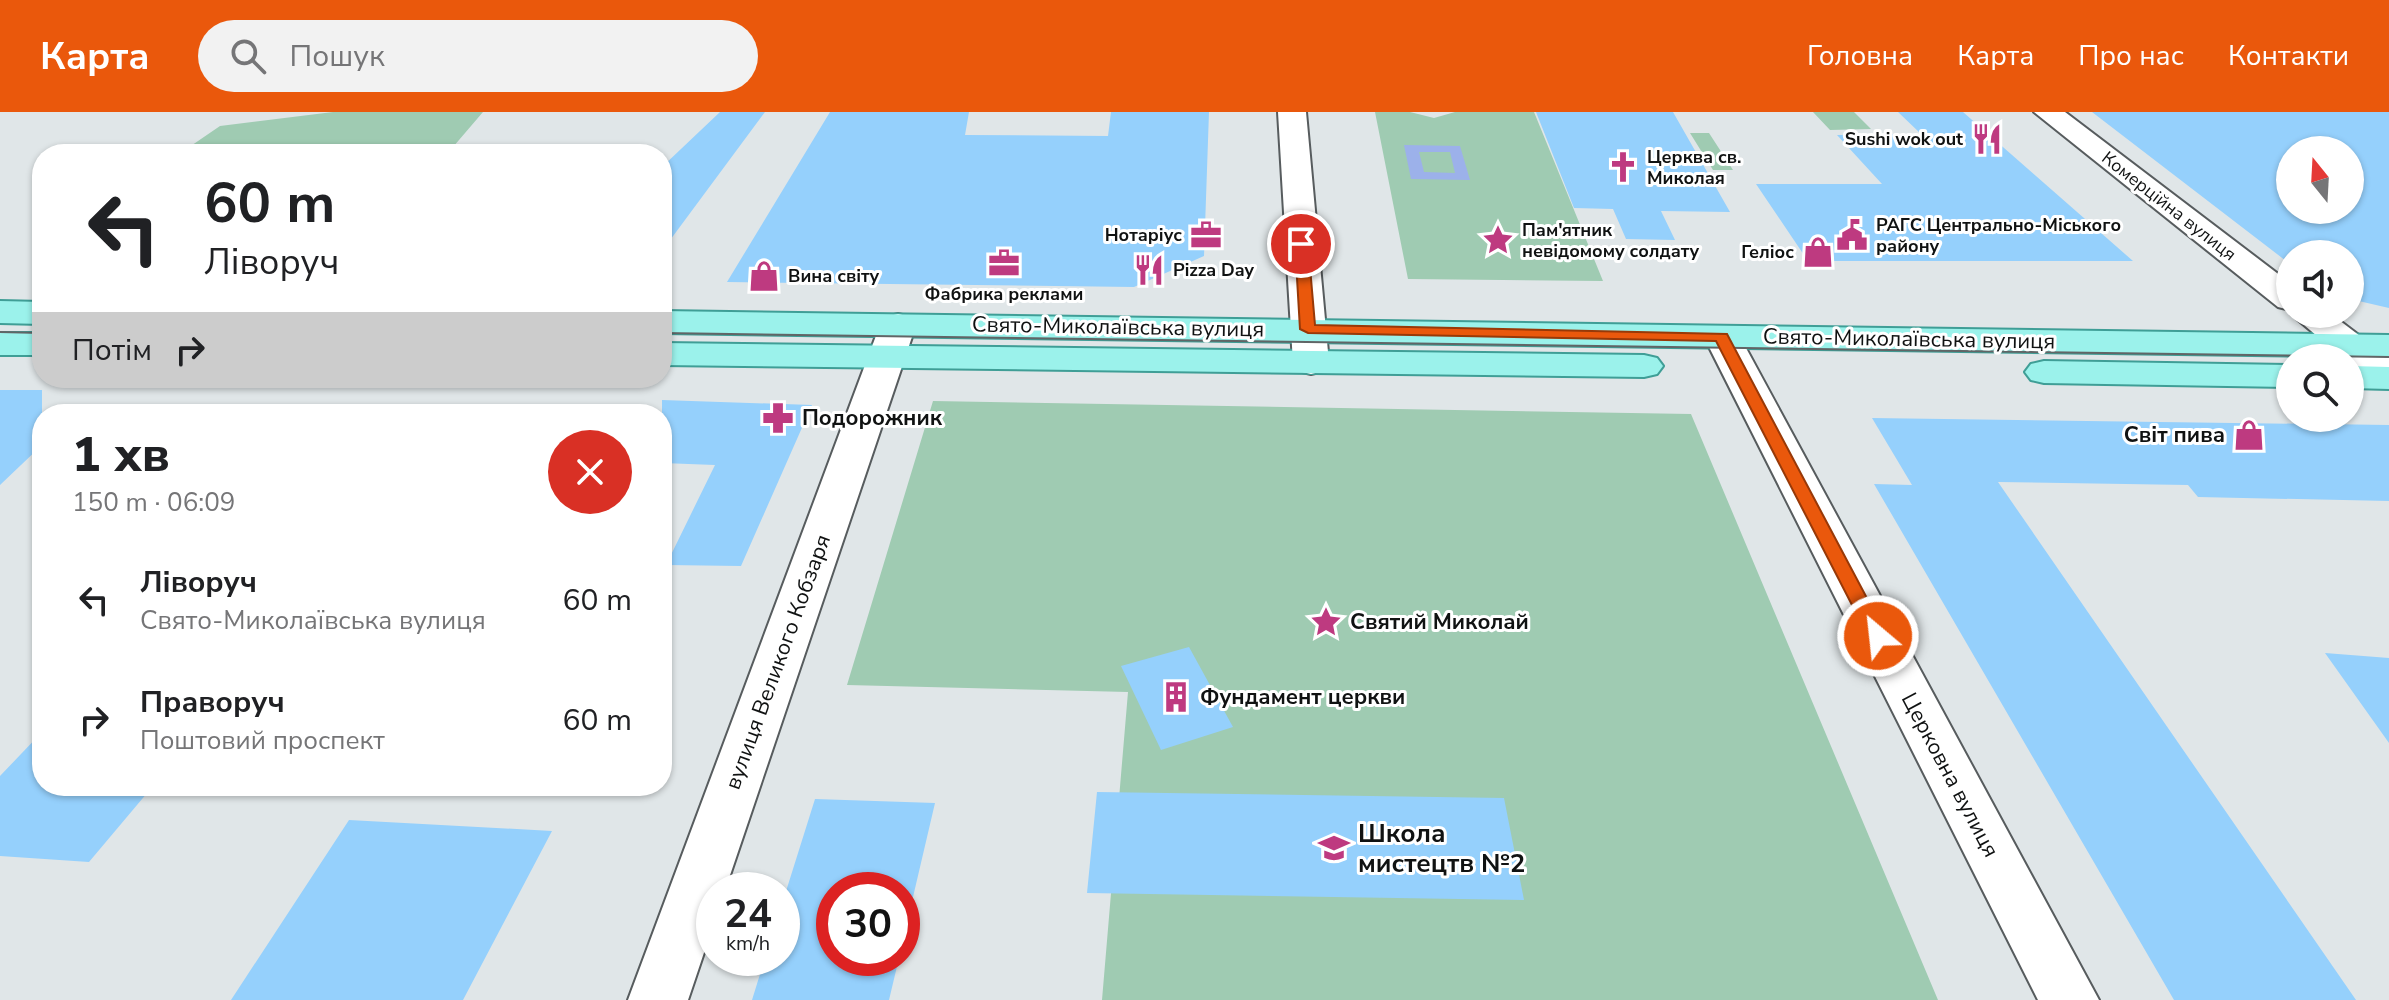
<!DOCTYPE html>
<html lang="uk">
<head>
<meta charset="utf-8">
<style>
	body { margin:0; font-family:"Nunito Sans",sans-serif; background:#f2f2f2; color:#202124; height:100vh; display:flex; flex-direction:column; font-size:30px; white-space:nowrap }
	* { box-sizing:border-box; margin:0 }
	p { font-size:26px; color:#757577 }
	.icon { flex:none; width:44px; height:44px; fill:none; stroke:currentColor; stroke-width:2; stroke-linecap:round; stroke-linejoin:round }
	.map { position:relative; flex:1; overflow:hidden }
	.sheet { position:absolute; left:32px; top:292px; width:640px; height:392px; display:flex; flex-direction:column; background:#fff; border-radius:32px; box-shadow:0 2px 6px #0004 }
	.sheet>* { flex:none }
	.guide { position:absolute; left:32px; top:32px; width:640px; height:244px; border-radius:32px; box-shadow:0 2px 6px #0004; background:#fff; color:#202124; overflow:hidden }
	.needle { width:52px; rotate:342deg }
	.buttons { position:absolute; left:2276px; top:24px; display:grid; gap:16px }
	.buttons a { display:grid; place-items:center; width:88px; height:88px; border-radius:50%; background:#fff; box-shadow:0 2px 6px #0004; font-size:40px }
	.speed { position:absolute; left:696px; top:760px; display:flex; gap:16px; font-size:40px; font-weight:700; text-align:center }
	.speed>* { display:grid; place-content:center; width:104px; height:104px; border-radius:50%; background:#fff; box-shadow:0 2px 6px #0004; line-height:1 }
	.speed small { font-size:20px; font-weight:400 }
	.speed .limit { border:12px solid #d22; background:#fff; color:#111 }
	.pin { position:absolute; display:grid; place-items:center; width:68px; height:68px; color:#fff; margin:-34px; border:4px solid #fff; border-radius:50%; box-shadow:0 2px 8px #0007 }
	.me { position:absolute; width:88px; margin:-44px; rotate:332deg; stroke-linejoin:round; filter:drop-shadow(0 0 6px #0008) }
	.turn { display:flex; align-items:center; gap:28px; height:168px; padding:0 40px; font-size:36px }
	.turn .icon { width:104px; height:104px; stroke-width:2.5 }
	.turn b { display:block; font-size:56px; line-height:68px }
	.then { display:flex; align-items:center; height:76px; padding:0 40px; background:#0003; gap:16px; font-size:30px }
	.round { display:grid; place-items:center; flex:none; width:84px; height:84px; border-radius:42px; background:#f2f2f2 }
	.overview { display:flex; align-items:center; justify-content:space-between; height:136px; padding:0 40px }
	h1 { font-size:48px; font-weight:800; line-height:60px }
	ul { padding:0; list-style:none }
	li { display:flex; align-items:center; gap:24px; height:120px; padding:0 40px }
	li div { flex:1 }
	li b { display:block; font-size:30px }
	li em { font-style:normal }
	header { display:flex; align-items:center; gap:48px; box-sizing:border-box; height:112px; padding:0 40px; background:#ea580c; color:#fff }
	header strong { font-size:38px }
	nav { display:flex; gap:44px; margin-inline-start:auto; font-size:28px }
	.search { width:560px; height:72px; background:#f2f2f2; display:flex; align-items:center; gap:20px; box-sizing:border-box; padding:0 28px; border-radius:44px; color:#757577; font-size:30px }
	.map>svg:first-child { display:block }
	.green { fill:#9fcbb2 }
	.water { fill:#9cb1ea; fill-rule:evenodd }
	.building { fill:#95d0fc; fill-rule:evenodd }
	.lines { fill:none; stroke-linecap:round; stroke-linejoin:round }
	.minor-casing { stroke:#575c5e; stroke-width:4 }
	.major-casing { stroke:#3f9e96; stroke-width:4 }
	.minor { fill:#fff; fill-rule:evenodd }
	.major { fill:#9bf2eb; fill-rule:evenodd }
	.tram { stroke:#616566; stroke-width:2 }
	.route { fill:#ea580c; stroke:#983908; stroke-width:2 }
	.labels { text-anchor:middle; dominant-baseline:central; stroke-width:6; stroke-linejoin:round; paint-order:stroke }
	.far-poi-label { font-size:18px; font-weight:bold; fill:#101212; stroke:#fff; text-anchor:start }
	.far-street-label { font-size:18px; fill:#101212; stroke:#fff }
	.street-label { font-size:22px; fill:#101212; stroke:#fff }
	.poi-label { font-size:22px; font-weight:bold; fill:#101212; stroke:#fff; text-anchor:start }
	.near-poi-label { font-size:26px; font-weight:bold; fill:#101212; stroke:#fff; text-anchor:start }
</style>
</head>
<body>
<header>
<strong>Карта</strong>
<div class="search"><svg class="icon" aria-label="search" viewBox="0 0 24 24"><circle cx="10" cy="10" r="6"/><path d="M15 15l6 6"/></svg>Пошук</div>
<nav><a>Головна</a><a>Карта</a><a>Про нас</a><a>Контакти</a></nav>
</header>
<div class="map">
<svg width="2389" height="888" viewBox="0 0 2389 888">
	<rect width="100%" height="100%" fill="#e0e6e8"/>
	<path class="green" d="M333,0H483L447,42H179L220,14Z
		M1375,0H1410L1434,6L1455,0H1534L1603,169L1408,167Z
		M1813,0H1854L1871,17L1830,18Z
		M1690,21H1709L1733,58H1713Z
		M933,289L1691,302L1938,888H1102L1128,580L847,573Z"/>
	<path class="water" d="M1404,33L1460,34L1470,68L1411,67ZM1419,40H1450L1455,61L1424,60Z"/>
	<path class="building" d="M720,0H765L662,139V55Z
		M830,0H969L965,23L1108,24L1111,0H1209L1204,144L1134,175L727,170Z
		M1536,0H1673L1730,100L1661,99L1675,128L1626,127L1613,97L1574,96Z
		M1898,0H1963L2133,149H1808L1756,72H1882L1837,23L1921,22Z
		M2092,0H2389V196L2350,187V142H2290V152ZM2290,38H2350V98H2290Z
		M0,278H42V333L0,373Z
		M662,288L812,293L741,454L666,453L715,353L662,351Z
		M1872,306L2389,313V389L2198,385L2188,373L1998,370L2356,888H2174L1874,372L1912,373Z
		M1189,535L1233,615L1161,638L1121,554Z
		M2325,541L2389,546V631Z
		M42,620V674H153L89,750L0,744V664Z
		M1097,680L1504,686L1524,788L1087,781Z
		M815,687L935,691L902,832V778H834V846H899L889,888H752L765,846H782V792Z
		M349,708L552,719L463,888H231Z"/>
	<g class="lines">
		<defs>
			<path id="minor" d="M1278,0H1306L1329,251L1324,259L1311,262L1298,259L1293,251Z
				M2034,0H2065L2290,171V198L2278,195Z
				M898,202L911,205L916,213L725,778H714V811L688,888H628L880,213L885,205Z
				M2291,202H2331L2389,246V275L2376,272L2350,252V246H2343Z
				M1722,214L1735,217L1740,225L2099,888H2038L1704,225L1709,217Z"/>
			<path id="major" d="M0,189L42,190V212L0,211Z
				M662,199L2389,223V245L662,221Z
				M0,221H42V243H0Z
				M662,231L1644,243L1657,246L1663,254L1657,262L1644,265L662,253Z
				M2044,249L2290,253V275L2044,271L2031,268L2025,260L2031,252Z
				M2350,254L2389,255V277L2350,276Z"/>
		</defs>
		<use href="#minor" class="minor-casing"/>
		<use href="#major" class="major-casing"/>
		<use href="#minor" class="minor"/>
		<use href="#major" class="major"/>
		<path class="tram" d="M0,220L42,221
			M662,221L2389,245"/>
	</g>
	<path class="route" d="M1301,128L1308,132L1315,213L1727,222L1887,524L1884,529L1878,531L1868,524L1716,229L1308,221L1300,217L1295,132Z"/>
	<defs>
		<symbol id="restaurant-bare" viewBox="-9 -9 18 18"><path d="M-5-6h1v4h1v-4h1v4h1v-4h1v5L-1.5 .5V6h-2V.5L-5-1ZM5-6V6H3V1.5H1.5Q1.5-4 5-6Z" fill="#be3a80" stroke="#fff" stroke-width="2.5" paint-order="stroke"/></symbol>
		<symbol id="church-bare" viewBox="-9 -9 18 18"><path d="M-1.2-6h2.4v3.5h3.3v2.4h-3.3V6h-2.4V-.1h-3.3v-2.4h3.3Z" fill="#be3a80" stroke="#fff" stroke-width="2.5" paint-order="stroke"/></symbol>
		<symbol id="office-bare" viewBox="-9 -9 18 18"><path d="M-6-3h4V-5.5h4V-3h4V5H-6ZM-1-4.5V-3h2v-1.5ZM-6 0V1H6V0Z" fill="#be3a80" stroke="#fff" stroke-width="2.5" paint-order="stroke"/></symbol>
		<symbol id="civic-bare" viewBox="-9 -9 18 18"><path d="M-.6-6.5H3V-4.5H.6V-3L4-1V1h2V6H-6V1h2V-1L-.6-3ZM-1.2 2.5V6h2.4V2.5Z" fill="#be3a80" stroke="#fff" stroke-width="2.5" paint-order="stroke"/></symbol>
		<symbol id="sight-bare" viewBox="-9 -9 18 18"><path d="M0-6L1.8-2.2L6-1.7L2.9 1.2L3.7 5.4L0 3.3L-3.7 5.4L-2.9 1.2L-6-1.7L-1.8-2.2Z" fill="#be3a80" stroke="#fff" stroke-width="2.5" paint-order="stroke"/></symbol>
		<symbol id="shop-bare" viewBox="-9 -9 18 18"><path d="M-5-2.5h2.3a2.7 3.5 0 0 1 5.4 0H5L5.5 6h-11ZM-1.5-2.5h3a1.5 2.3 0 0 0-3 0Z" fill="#be3a80" stroke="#fff" stroke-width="2.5" paint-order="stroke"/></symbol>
		<symbol id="pharmacy-bare" viewBox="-9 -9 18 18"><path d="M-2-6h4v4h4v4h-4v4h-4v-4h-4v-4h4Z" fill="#be3a80" stroke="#fff" stroke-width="2.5" paint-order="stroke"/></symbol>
		<symbol id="building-bare" viewBox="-9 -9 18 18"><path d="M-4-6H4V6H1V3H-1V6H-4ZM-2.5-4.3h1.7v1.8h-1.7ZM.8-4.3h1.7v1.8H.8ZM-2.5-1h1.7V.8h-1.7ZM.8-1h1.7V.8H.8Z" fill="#be3a80" stroke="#fff" stroke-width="2.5" paint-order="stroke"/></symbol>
		<symbol id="school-bare" viewBox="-9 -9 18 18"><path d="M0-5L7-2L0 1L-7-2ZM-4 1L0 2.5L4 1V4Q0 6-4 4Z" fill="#be3a80" stroke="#fff" stroke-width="2.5" paint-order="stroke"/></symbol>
	</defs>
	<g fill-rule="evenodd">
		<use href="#restaurant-bare" x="1965" y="5" width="44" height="44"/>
		<use href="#church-bare" x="1601" y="33" width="44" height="44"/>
		<use href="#office-bare" x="1184" y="101" width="44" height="44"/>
		<use href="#civic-bare" x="1830" y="101" width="44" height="44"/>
		<use href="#sight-bare" x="1476" y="106" width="44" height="44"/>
		<use href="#shop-bare" x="1796" y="118" width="44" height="44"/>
		<use href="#office-bare" x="982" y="129" width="44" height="44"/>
		<use href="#restaurant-bare" x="1127" y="136" width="44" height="44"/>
		<use href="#shop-bare" x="742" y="142" width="44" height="44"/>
		<use href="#pharmacy-bare" x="756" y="284" width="44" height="44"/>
		<use href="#shop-bare" x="2227" y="301" width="44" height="44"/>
		<use href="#sight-bare" x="1304" y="488" width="44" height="44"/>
		<use href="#building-bare" x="1154" y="563" width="44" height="44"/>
		<use href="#school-bare" x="1312" y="714" width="44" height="44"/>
	</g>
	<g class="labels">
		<g class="far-poi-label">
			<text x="1963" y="27" text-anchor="end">Sushi wok out</text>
			<text x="1647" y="45">Церква св.<tspan x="1647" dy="21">Миколая</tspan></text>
			<text x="1876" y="113">РАГС Центрально-Міського<tspan x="1876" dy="21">району</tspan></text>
			<text x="1522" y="118">Пам'ятник<tspan x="1522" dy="21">невідомому солдату</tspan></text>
			<text x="1182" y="123" text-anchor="end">Нотаріус</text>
			<text x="1794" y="140" text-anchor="end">Геліос</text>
			<text x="1173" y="158">Pizza Day</text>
			<text x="788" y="164">Вина світу</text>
			<text x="1004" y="182" text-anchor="middle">Фабрика реклами</text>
		</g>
		<g class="far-street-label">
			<text transform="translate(2169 94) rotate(38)">Комерційна вулиця</text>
		</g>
		<g class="street-label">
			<text transform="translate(1118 215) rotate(1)">Свято-Миколаївська вулиця</text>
			<text transform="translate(1909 227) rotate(1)">Свято-Миколаївська вулиця</text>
			<text transform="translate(778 550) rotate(-70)">вулиця Великого Кобзаря</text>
			<text transform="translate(1950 663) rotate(62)">Церковна вулиця</text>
		</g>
		<g class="poi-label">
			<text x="802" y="306">Подорожник</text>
			<text x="2225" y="323" text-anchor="end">Світ пива</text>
			<text x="1350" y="510">Святий Миколай</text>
			<text x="1200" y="585">Фундамент церкви</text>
		</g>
		<g class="near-poi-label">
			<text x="1358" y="721">Школа<tspan x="1358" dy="30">мистецтв №2</tspan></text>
		</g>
	</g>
</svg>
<div class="buttons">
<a><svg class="needle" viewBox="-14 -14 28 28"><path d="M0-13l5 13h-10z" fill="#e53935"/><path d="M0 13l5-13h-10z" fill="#757577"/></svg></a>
<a><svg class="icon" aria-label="sound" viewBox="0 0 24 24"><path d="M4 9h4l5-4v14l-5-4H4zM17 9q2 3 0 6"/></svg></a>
<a><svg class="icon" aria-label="search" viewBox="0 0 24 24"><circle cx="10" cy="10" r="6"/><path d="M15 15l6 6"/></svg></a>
</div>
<div class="speed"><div>24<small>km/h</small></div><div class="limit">30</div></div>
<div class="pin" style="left:1301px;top:132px;background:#d93025"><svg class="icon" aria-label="arrive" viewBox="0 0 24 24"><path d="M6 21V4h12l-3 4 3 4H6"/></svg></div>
<svg class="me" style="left:1878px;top:524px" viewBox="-20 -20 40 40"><circle r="17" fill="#ea580c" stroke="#fff" stroke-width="3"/><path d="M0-11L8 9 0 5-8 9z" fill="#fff"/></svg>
<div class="guide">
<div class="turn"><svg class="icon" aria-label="left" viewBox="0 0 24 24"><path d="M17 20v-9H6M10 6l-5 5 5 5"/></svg><div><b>60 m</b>Ліворуч</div></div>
<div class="then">Потім<svg class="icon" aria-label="right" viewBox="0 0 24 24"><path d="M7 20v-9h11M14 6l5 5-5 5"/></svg></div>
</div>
<section class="sheet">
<div class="overview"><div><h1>1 хв</h1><p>150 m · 06:09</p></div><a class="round" style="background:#d93025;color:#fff"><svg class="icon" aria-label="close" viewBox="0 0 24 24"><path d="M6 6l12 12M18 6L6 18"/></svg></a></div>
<ul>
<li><svg class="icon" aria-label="left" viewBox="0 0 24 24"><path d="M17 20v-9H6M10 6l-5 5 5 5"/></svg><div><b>Ліворуч</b><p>Свято-Миколаївська вулиця</p></div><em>60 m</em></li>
<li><svg class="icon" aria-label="right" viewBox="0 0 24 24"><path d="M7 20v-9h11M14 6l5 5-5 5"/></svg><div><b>Праворуч</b><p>Поштовий проспект</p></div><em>60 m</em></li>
</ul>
</section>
</div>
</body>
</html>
